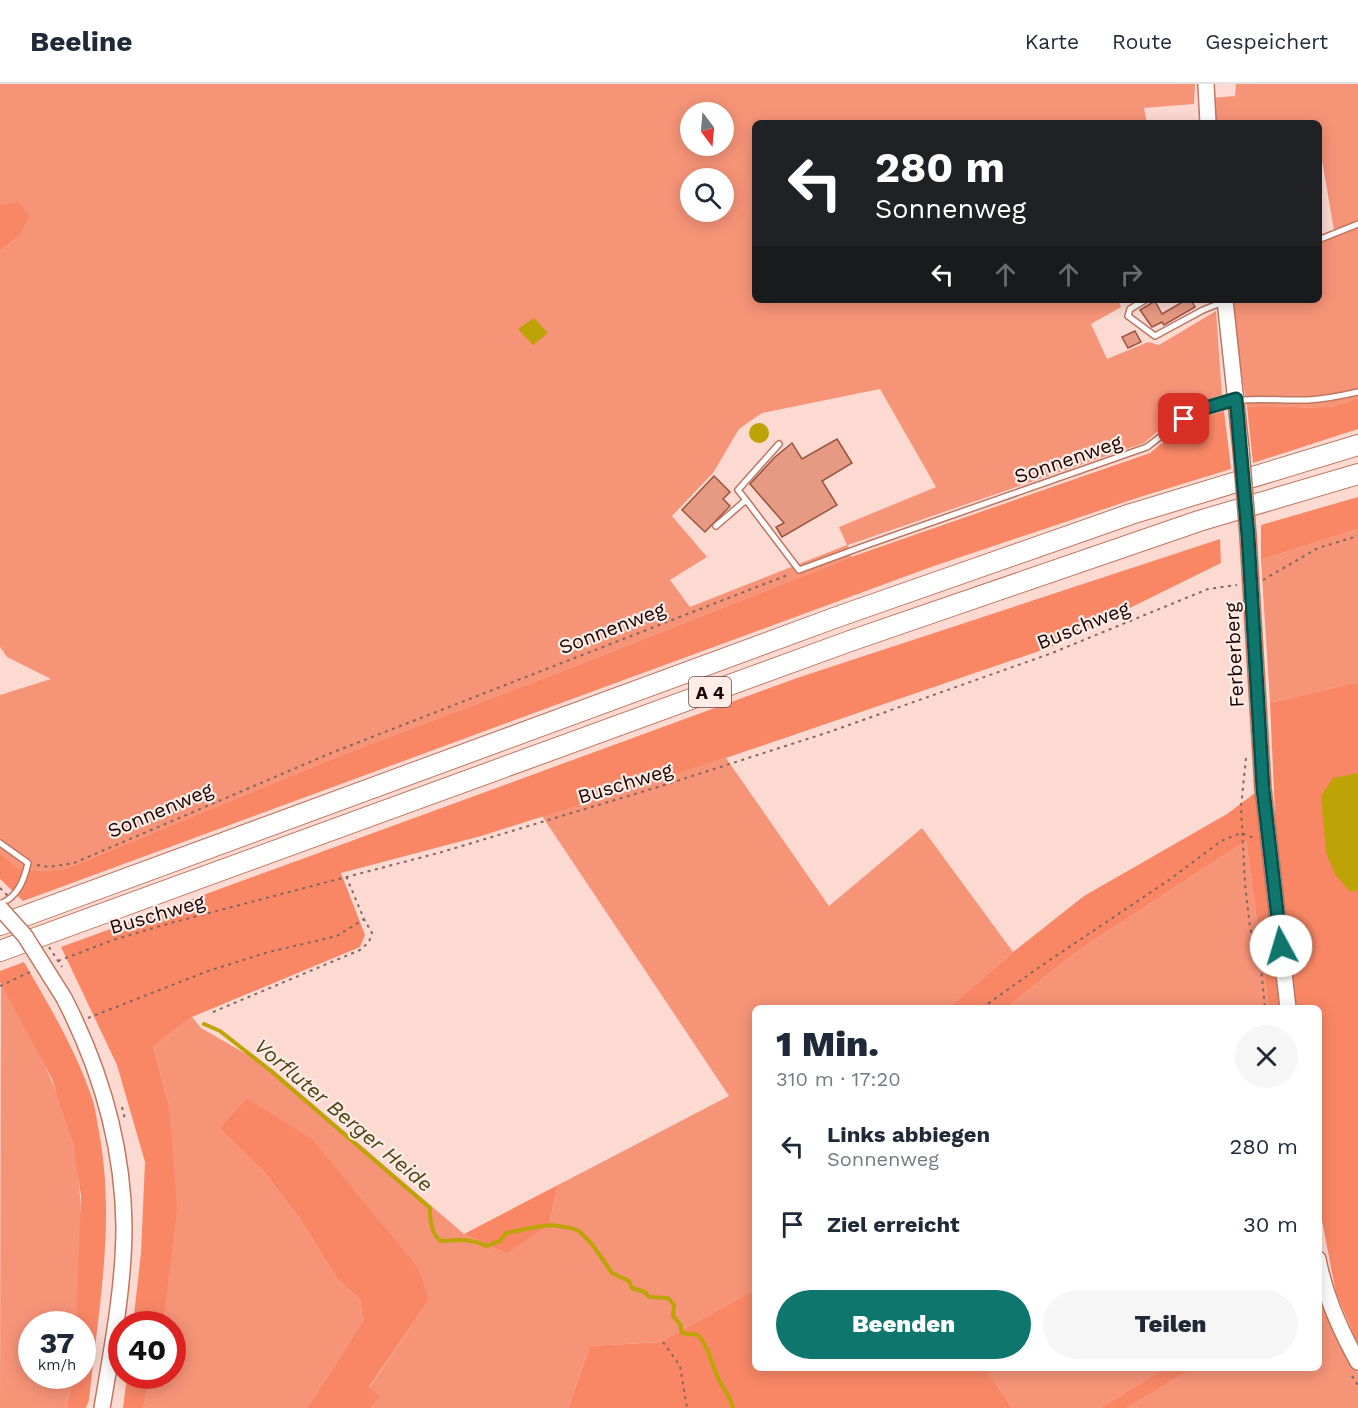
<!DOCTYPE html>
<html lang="de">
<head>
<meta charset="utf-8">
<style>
	body { margin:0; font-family:"Work Sans",sans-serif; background:#f6f6f7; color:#1f2937; height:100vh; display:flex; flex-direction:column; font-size:22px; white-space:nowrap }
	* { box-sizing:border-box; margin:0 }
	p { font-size:20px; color:#747a83 }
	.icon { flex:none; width:33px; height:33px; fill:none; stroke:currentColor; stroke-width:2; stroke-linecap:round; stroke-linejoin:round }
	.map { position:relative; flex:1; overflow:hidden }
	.details { position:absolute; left:752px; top:921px; width:570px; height:366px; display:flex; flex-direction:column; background:#fff; border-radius:9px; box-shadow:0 3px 15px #0003 }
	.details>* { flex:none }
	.guide { position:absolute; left:752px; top:36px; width:570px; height:183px; border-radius:9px; box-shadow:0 3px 15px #0003; background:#202124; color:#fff; overflow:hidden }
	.needle { width:39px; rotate:164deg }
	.buttons { position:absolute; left:680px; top:18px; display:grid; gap:12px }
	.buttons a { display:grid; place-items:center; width:54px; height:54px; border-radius:50%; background:#fff; box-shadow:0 3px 15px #0003; font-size:30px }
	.speed { position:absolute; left:18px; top:1227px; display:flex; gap:12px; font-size:30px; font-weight:700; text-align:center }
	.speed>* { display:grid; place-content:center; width:78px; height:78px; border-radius:50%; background:#fff; box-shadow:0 3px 15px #0003; line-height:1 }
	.speed small { font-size:15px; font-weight:400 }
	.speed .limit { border:9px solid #d22; background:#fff; color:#111 }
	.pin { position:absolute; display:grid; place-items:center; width:51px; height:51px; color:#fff; margin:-26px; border-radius:12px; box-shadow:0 3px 9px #0006 }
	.me { position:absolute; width:66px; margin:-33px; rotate:354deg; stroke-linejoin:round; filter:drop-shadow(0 0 4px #0008) }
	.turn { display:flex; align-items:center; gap:21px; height:126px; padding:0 24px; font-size:27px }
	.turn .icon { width:78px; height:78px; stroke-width:2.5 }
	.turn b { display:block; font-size:42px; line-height:51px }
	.lanes { display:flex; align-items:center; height:57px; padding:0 24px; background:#0003; justify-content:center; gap:30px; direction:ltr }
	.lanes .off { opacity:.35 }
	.round { display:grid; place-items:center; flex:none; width:63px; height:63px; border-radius:32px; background:#f6f6f7 }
	.head { display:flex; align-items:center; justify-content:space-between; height:102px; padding:0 24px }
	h1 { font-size:36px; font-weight:800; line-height:45px }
	.cta { display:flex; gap:12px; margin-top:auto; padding:12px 24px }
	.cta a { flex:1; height:69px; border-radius:36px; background:#0f766e; color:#fff; font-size:24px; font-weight:800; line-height:69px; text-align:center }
	.cta a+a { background:#f6f6f7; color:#1f2937 }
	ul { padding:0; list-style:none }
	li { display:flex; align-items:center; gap:18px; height:78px; padding:0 24px }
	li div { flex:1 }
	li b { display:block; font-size:22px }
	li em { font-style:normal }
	header { display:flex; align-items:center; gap:36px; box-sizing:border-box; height:84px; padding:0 30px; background:#fff; border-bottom:2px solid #e0e1e3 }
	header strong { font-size:28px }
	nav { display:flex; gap:33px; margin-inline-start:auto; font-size:21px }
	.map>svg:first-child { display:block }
	.green { fill:#f69478; fill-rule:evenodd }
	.forest { fill:#f98766 }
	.water { fill:#bea307 }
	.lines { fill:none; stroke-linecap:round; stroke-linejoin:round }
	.stream { stroke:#bea307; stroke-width:4 }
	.building { fill:#e79a83; stroke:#99533e; stroke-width:1.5 }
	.lane-casing { stroke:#c07660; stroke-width:8 }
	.secondary-casing { stroke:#c07660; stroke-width:18 }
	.highway-casing { stroke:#c07660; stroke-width:22 }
	.path { stroke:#836660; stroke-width:2; stroke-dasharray:3 4.5; stroke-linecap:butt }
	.lane { stroke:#fff; stroke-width:5 }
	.secondary { stroke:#fff; stroke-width:15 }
	.highway { stroke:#fff; stroke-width:20 }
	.secondary-bridge-casing { stroke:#c07660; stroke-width:18; stroke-linecap:butt }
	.path-bridge { stroke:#836660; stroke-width:2; stroke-dasharray:3 4.5; stroke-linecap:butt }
	.secondary-bridge { stroke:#fff; stroke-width:15 }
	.route-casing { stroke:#0a4d48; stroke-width:15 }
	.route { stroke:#0f766e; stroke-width:10 }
	.labels { text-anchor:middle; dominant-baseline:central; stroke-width:4.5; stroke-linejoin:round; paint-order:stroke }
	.shield { fill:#fdece7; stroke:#604a45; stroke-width:1.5 }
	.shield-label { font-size:18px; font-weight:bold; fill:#1d0400 }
	.street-label { font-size:20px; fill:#1d0400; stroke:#fdece7 }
	.water-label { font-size:21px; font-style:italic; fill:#4e430e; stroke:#fdece7 }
</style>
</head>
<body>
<header>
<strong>Beeline</strong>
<nav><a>Karte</a><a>Route</a><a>Gespeichert</a></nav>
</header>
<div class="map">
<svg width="1358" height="1324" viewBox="0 0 1358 1324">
	<rect width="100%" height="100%" fill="#fcdad1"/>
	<path class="green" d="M0,0H1195L1194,20L1144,24L1147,39H754V216H1118L1121,223L1091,240L1107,275L1148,258L1159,261L1216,227L1222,311C1189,320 1170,337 1144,359L848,461L851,473L565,586L339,672L65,785L44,787L18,784L0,769V611L51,595L7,573L0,563V167L17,154L18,119L0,121ZM690,28H723V62H690ZM690,94H723V128H690ZM880,305L936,403L839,443L847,461L690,523L670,496L707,473L672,432L713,389L739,345L762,329Z
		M1236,0H1358V314C1350,317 1342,320 1335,322C1307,326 1276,320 1247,323L1229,216H1318L1319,153L1334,146L1322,76H1319L1318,39H1212L1210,14L1235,12Z
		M1358,445V598L1270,619L1261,476Z
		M726,674L829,822L922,744L1013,868L948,924H754V1206L660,1258L590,1262L568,1324H371L381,1313L369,1304L429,1216L246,1014L219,1044L264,1088L300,1135L337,1195L360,1215L363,1237L307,1324H143L151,1292H172V1240H163L169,1022L153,962L192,933L201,944L272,985L464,1150L507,1170L549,1141L558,1101L729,1012L542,732Z
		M1246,757L1269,924H1006L1079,866Z
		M1,897C28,950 61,1003 73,1061C86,1119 80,1182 76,1240H32V1292H72L67,1324H0Z
		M1319,1201L1353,1281L1358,1289V1324H1127L1193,1284H1318Z
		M985,1284H1165L1100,1324H1012Z"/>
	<path class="forest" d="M18,118L30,132L17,154L0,167V121Z
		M1358,314V345L1253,379L1247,323C1276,320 1307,326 1335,322C1342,320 1350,317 1358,314Z
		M1224,327L1231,385L1140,413L931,483L23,817L0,795V769L18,784L44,787L65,785L339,672L565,586L851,473L1150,369L1187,338Z
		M1358,413V445L1261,476V441Z
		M1220,455L1221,479L1051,563L726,674L481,752L341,789L365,851L360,863L192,933L153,962L169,1022L177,1125L163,1240H133L141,1169L145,1078L117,981L61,863L797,594Z
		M1358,598V1261L1336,1209L1319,1121L1318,924H1295L1276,753L1270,619Z
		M1259,706L1281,924H1269L1246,757L1079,866L1006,924H948L1013,868L1084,812L1227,730Z
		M24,878C50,923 77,968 93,1017C96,1027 97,1038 99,1048C116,1138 98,1227 89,1316L86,1324H67L72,1292H82V1240H76L81,1112L73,1060L52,995L0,898V887Z
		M246,1014L312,1055L418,1184L429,1216L369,1303L381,1313L371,1324H307L363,1237L360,1215L337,1195L300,1135L264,1088L219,1044Z
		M558,1101L549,1141L507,1170L464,1150Z
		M754,1206V1284H985L1012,1324H568L590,1262L660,1258Z
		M1165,1284H1193L1127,1324H1100Z
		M127,1292H151L143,1324H123Z"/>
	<path class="water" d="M534,234L548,249L533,261L518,245Z
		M749 349a10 10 0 1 1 20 0a10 10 0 1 1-20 0Z
		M1358,689V806L1350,808L1335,790L1326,769L1321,712L1333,694Z"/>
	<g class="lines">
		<path class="stream" d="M204,940L220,947L271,987L430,1124C430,1136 431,1150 441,1157C458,1156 470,1154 486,1162L500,1157L506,1149L536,1143L551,1141L571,1144L579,1147L592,1160L612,1189L629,1197L632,1204L645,1208L649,1213L668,1214L674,1221L673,1232L680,1240L682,1249L698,1251C710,1264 712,1283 720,1298C725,1307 731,1314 733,1324"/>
	</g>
	<path class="building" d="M1186,216H1191L1195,223L1164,241L1162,238L1152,243L1140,226L1155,217L1162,230Z
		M1135,247L1141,258L1128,264L1122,253Z
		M837,355L852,379L822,397L837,421L782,453L776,443L784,439L750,400L775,373L792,359L802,375Z
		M714,392L730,408L723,415L730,422L705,448L682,426Z"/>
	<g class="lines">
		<defs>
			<path id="lane" d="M1318,156L1358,140
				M1145,216L1130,225L1128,232L1155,252L1203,226L1223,218
				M746,416L738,406L779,360
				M716,442L746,416L799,486L867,461L1147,363C1165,350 1183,332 1204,324C1239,311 1272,317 1308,316C1325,315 1341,312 1358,308
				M0,759L28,779C24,796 18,813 0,820"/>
			<path id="secondary" d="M1206,0L1208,39
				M1225,216L1241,365
				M1248,452L1263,705L1288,924
				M64,914C100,984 123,1062 124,1142C124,1203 112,1264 102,1324
				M1318,1175C1325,1212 1340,1246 1358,1278"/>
			<path id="highway" d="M0,841L837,533L1131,430L1358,361
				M0,867L850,557L1199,437L1358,390"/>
		</defs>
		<use href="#lane" class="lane-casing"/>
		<use href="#secondary" class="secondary-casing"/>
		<use href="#highway" class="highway-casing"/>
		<path class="path" d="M1263,496L1318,464L1358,452
			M1246,674L1241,723L1245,800L1250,843L1261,884L1265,924
			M37,781L49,783L74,779L331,669L790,490
			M58,877L113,856L167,840L442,768L658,703L829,648L1052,569L1208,505L1237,501
			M0,902L30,888
			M982,924L1038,884L1169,796L1221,757L1241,749L1254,754
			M213,928L360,866L369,858L372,849L364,835
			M88,934L208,887L269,868L337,852L364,835L346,792
			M122,1023L125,1035
			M663,1258L680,1282L687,1324
			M1352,1292L1358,1301"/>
		<use href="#lane" class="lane"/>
		<use href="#secondary" class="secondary"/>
		<use href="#highway" class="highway"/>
		<defs>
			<path id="secondary-bridge" d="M1241,365L1248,452
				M0,824L25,852L64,914"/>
		</defs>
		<use href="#secondary-bridge" class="secondary-bridge-casing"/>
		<path class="path-bridge" d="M0,804L8,812
			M49,863L62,883"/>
		<use href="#secondary-bridge" class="secondary-bridge"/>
	</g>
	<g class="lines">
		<defs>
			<path id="route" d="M1184,335L1202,325L1236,315L1248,452L1263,705L1281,862"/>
		</defs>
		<use href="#route" class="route-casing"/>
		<use href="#route" class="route"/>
	</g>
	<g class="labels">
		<rect class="shield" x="689" y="593" width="42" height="30" rx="4.5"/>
		<g class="shield-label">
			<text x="710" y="608">A 4</text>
		</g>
		<g class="street-label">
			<text transform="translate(1068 375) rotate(-19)">Sonnenweg</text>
			<text transform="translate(1083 541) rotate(-22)">Buschweg</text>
			<text transform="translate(612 544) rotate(-21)">Sonnenweg</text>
			<text transform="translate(1234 571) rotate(-93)">Ferberberg</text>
			<text transform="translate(625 699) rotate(-17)">Buschweg</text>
			<text transform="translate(160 726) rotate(-23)">Sonnenweg</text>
			<text transform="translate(157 830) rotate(-16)">Buschweg</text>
		</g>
		<g class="water-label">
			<text transform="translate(344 1031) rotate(40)">Vorfluter Berger Heide</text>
		</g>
	</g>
</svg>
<div class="buttons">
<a><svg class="needle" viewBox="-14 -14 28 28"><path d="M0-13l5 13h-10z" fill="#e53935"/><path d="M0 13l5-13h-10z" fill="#747a83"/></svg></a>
<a><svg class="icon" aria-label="search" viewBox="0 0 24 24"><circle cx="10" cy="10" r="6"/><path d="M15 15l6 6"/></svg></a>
</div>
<div class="speed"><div>37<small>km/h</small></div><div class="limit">40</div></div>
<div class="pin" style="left:1184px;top:335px;background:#d93025"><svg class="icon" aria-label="arrive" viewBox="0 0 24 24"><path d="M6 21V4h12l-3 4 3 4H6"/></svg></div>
<svg class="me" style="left:1281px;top:862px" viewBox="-20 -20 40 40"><circle r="19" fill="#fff"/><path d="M0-13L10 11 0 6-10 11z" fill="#0f766e"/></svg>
<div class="guide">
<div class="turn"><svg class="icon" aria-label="left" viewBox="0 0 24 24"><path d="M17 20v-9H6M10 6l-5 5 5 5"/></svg><div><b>280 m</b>Sonnenweg</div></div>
<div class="lanes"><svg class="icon" aria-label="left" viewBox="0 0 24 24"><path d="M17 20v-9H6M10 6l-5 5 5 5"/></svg><svg class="icon off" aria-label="ahead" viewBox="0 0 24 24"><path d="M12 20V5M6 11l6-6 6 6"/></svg><svg class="icon off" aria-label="ahead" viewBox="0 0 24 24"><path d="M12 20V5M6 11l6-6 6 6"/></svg><svg class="icon off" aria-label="right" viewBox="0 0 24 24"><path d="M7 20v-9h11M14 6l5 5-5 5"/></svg></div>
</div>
<section class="details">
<div class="head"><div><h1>1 Min.</h1><p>310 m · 17:20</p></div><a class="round"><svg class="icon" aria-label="close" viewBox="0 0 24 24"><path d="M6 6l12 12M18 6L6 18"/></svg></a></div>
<ul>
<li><svg class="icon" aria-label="left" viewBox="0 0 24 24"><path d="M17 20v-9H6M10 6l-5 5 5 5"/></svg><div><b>Links abbiegen</b><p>Sonnenweg</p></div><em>280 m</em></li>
<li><svg class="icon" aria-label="arrive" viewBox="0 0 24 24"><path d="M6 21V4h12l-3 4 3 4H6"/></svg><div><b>Ziel erreicht</b></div><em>30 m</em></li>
</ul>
<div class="cta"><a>Beenden</a><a>Teilen</a></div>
</section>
</div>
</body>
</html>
